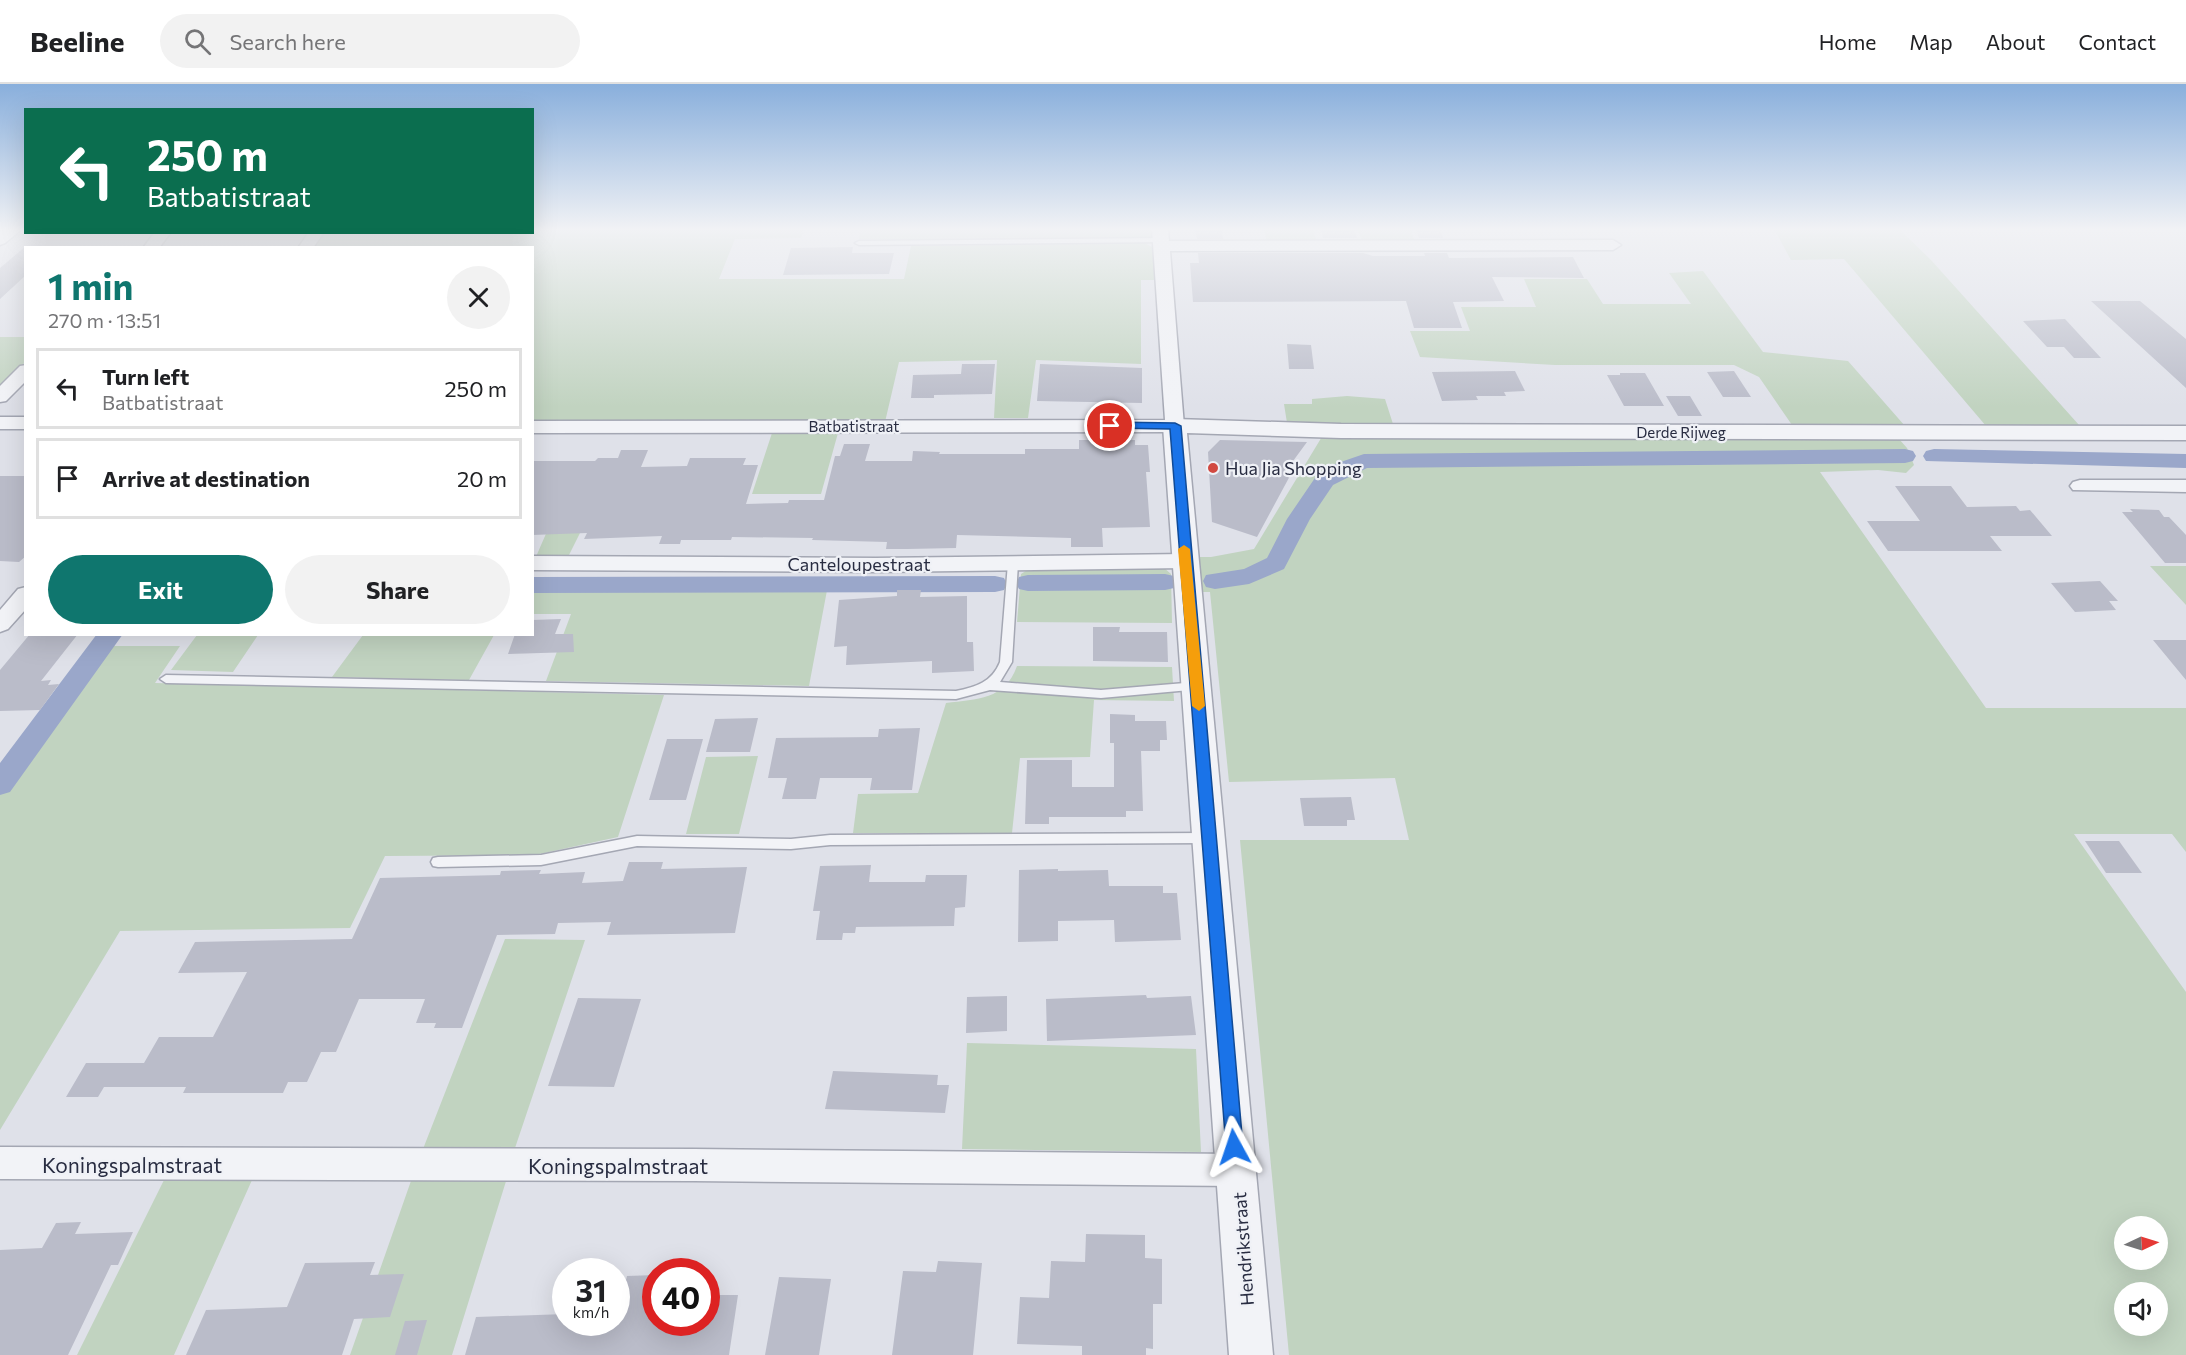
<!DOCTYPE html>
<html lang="en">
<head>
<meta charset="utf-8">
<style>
	body { margin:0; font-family:Commissioner,sans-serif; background:#f2f2f2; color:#202124; height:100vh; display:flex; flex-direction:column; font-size:22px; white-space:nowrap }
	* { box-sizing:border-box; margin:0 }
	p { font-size:20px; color:#757577 }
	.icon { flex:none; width:33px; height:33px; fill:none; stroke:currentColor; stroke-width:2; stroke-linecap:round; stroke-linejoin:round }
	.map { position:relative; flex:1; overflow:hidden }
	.drawer { position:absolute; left:24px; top:162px; width:510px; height:390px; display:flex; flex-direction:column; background:#fff; border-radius:0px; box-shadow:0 6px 24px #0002 }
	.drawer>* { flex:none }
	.hud { position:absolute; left:24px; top:24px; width:510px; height:126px; border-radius:0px; box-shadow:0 6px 24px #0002; background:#0b6e4f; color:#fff; overflow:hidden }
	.needle { width:39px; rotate:86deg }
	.controls { position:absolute; left:2114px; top:1132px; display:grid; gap:12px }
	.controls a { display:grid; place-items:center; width:54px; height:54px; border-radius:50%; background:#fff; box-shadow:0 6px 24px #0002; font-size:30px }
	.speed { position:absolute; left:552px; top:1174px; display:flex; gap:12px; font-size:30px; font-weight:700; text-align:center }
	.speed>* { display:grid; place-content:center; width:78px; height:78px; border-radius:50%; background:#fff; box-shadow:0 6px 24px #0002; line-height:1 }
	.speed small { font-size:15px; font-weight:400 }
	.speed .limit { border:9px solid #d22; background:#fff; color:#111 }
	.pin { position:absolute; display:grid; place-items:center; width:51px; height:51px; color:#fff; margin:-26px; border:3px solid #fff; border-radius:50%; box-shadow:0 2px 6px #0007 }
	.me { position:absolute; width:66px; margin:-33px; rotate:355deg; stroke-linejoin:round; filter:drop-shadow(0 0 4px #0008) }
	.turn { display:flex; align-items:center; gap:21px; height:126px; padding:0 24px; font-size:27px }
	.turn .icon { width:78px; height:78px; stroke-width:2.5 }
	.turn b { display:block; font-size:42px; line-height:51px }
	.round { display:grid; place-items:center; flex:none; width:63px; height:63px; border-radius:32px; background:#f2f2f2 }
	.head { display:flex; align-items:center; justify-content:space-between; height:102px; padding:0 24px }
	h1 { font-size:36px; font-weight:700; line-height:45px; color:#0f766e }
	.button { display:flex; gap:12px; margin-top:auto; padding:12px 24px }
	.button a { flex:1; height:69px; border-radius:36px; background:#0f766e; color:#fff; font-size:24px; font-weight:700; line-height:69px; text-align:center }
	.button a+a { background:#f2f2f2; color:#202124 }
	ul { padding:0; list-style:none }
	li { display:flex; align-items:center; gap:18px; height:81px; margin:0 12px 9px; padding:0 12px; border:3px solid #e0e0e0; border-radius:0px }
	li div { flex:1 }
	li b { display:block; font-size:22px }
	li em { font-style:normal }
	header { display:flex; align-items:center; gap:36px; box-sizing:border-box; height:84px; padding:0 30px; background:#fff; border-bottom:2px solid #e0e0e0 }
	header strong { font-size:28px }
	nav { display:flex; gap:33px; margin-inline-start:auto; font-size:21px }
	.search { width:420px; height:54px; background:#f2f2f2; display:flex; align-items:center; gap:15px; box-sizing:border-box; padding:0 21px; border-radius:33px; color:#757577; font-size:22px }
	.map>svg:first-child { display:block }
	.green { fill:#c1d3c0; fill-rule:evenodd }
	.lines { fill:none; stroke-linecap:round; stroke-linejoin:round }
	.canal { fill:#9aa7ca; fill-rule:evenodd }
	.building { fill:#babcc9 }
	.service-casing { stroke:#a4a7b3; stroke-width:3 }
	.minor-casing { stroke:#a4a7b3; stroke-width:3 }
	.tertiary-casing { stroke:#a4a7b3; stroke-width:3 }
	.service { fill:#f2f3f7; fill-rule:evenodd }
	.minor { fill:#f2f3f7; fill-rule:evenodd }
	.tertiary { fill:#f2f3f7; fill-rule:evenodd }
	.route { fill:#1a73e8; stroke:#114b97; stroke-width:1.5 }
	.slow { fill:#f59e0b }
	.poi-dot { fill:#d14941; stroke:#eff1f6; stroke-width:2 }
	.labels { text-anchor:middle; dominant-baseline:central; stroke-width:4.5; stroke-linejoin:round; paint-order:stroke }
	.far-street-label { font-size:15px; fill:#282c41; stroke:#eff1f6 }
	.poi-label { font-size:18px; fill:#282c41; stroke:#eff1f6; text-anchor:start }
	.street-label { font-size:18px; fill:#282c41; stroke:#eff1f6 }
	.near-street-label { font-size:21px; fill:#282c41; stroke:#eff1f6 }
</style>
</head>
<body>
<header>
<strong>Beeline</strong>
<div class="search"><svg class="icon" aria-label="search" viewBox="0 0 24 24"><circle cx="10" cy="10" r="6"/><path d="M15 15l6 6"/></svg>Search here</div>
<nav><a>Home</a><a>Map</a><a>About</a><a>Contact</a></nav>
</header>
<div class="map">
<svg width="2186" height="1271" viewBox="0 0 2186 1271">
	<rect width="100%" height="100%" fill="#dfe1e9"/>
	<path class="green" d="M533,145H804L801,154L735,155L719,195H904L911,162L1145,159L1155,165L1157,196H1141V280L1036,276L1028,334H994L997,276L899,278L885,338H533L532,164H313L326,148H532Z
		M861,145H1154L1155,154L859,155Z
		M1264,145H1313L1317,159H1267Z
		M1358,145H1411L1415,159L1362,158Z
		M1774,145H1899L1931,176L2079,341L1986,342L1844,175L1791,176Z
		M1703,187L1763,268L1848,277L1905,342L1792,341L1759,293L1734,281H1555L1420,273L1410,247H1470L1461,223H1536L1524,195H1587L1603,220H1691L1669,189Z
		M0,253H25V278L0,305Z
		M1347,312L1385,315L1393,340L1287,339L1284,320H1312V315Z
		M772,349H838L821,410H752Z
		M1323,351L1899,355L1907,364L1914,381L1906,389L1878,386L1820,388L1986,624H2186V768L2172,750H2074L2186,908V1271H1289L1240,756H1409L1395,694L1229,698L1210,508H1198L1195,473H1211L1254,465ZM2124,1143H2157V1176H2124ZM2124,1209H2157V1242H2124Z
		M562,413H598L567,475H535Z
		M2150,482H2186V521Z
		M1032,483H1163L1171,490L1172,539L1017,538L1021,490Z
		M532,501H828L809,602L546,597L571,530H533Z
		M197,551V550L258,551L233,588L171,586Z
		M363,551V550L494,551L469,596L332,593Z
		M102,562H180L155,599L664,611L618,753L535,771L385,772L350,844L120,847L0,1046V700Z
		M1017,582L1172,583L1174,617L1094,616L1090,673L1020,674L1012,749H853L858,710L918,709L946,619C977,615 1005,616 1017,582Z
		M758,672L739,750H686L706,673Z
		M505,855L585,856L514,1067L423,1065Z
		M967,959L1196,965L1201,1068L962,1065Z
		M412,1094H507L452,1271H350Z
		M164,1096H252L174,1271H77Z"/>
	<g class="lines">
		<path class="canal" d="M1905,365L1913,367L1916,372L1913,377L1905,379L1367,384L1333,401L1310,435L1284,485L1249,500L1215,505L1206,503L1203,497L1206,491L1244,485L1267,474L1287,435L1317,391L1335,380L1364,370Z
			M1934,365L2186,370V384L1926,377L1923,372L1926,367Z
			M1165,490L1174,492L1177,498L1174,504L1165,506L1028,507L1019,505L1016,499L1019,493L1028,491Z
			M995,492L1004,494L1007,500L1004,506L995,508L532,509V493Z
			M97,550H123L10,708L0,711V679Z"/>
	</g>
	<path class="building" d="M1195,145H1222L1223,155H1197Z
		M1321,145H1354L1357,154H1323Z
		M1416,145H1440L1443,154H1419Z
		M26,162V191L0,215V184Z
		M853,163L852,169H894L889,190L783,191L791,164Z
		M1198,169H1363L1373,172H1425L1424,169H1447L1449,174L1573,173L1584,194L1492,193L1504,217L1453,218L1462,244H1414L1406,217L1193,218L1190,179H1199Z
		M2091,217H2140L2186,255V304Z
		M2065,235L2101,274H2074L2064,263H2047L2023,237Z
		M1287,260L1311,261L1314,285H1289Z
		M962,280H995L992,310L934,311V314H911L913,291L961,290Z
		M1040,280L1142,284V319L1037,317Z
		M1515,287L1525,307L1504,308L1506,312H1476L1478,316L1442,317L1432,288Z
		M1734,287L1751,313H1723L1707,288Z
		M1620,289H1645L1664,322H1624L1607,291H1620Z
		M1666,312H1690L1702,332H1678Z
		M1079,356H1135V361H1148L1150,388H1146L1150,443L1102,444L1103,463H1071V454L957,451L956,464L907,465H886L887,458L812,456L813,454L732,453L731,456H681L680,460H659L662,452L584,455L587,449L532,451V377H595L598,374H618L621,366H648L641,383L687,382L690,374H746L743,381H758L746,420L788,419L789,416H824L835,372H840L844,360H870L865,377H912L913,367L940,368L939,370H1025V365H1079Z
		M1220,356L1307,358L1285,388L1291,390L1257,453L1212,438L1208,368Z
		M0,392H26V472L19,478L0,477Z
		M1895,402H1951L1967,423L2016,422L2020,427L2030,426L2052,452H1990L2002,467H1888L1867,437H1920Z
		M2130,425L2159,426L2164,433H2169L2186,451V479H2165L2122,428H2133Z
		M2100,497L2118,517H2109L2116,526L2075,528L2051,499Z
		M897,506H921L920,513L967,512V558H973L974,587L932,589V577L846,581L847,562L834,563L839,516L897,512Z
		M561,535L555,550H573L574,568L508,570L515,550H532V536Z
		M1093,543H1120L1119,548H1167L1168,578L1093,577Z
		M30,550H78L41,597L51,596L48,601L59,600L40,626L0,627V586Z
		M2153,556H2186V596Z
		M1110,630L1135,631V637H1166L1167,656H1160V667H1141L1143,727H1126V733H1049V740H1025L1027,676H1072V703H1114V659H1110Z
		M758,634L750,668H706L715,635Z
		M920,644L912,706H870L872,694H820L816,715H782L787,694H768L776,654L878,653L879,645Z
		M667,655H703L686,716H649Z
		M1351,713L1355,736H1347V742H1304L1300,714Z
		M2085,757H2119L2142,789H2106Z
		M629,778H663L661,785L747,783L735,849L607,851L611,838L558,839L555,850L497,851L462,944H434L436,939H416L425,915H359L336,968H321L307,998H288L283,1009H183L186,1003H104L98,1013H66L86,979H144L159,953H213L247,888L178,889L195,858L352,855L380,794L500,791L501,787L541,786L539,790L585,788L582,799L623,797Z
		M871,781L869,798H925L926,791H967L965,823L955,824L954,842L856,843L855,849H843L842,856H816L820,827H813L820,782Z
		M1058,785V787L1108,786L1109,802H1163V809H1177L1181,856L1115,858L1114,836L1058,837V857L1018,858L1019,786Z
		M1146,911L1147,914L1191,912L1196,951L1047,957L1046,915Z
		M1007,912V947L966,949L967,913Z
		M578,914L641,915L614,1003L548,1002Z
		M833,987L938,991L937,1001H949L945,1029L825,1025Z
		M81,1138L75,1150L133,1148L118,1181H111L68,1271H0V1166L42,1164L56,1139Z
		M1086,1150L1145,1151V1174L1162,1175V1220H1153V1265L1146,1264V1271H1082V1262L1017,1260L1020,1213L1049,1214L1051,1177L1085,1178Z
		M938,1177L982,1179L973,1271H892L903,1187L936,1188Z
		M375,1178L370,1191L404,1190L390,1233L354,1235L342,1271H186L206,1226L287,1223L305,1179Z
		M656,1191V1239H706V1211H738L729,1271H465L476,1233L566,1230V1239H616L627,1192Z
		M779,1193L831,1195L819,1271H765Z
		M427,1236L417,1271H395L405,1237Z"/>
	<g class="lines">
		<defs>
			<path id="service" d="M1161,154H1164V158L859,161L855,159L859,157Z
				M1013,476L1018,479L1012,578L1000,598L1101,606L1197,598L1203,602L1201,605L1101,614L990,606L956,615L166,599L160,595L166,591L956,607C976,603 992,598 1000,578L1008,479Z
				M1206,749L1211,750L1213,754L1211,758L1206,759L830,761L791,765L637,762L541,781L438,783L433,782L431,778L433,774L438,773L541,771L637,752L791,755L830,751Z"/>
			<path id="minor" d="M5,145H22L5,159L0,161V148Z
				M1152,145H1168L1169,157L1613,156L1621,161L1613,166L1170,167L1184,342L1182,346L1175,348L532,349V337L1165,336Z
				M155,148H171L159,164H143Z
				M309,148H324L313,164H298Z
				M26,281V297L6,317L0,318V302L20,282Z
				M0,333H26V345H0Z
				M2080,396H2186V408L2073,406L2070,402L2073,398Z
				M1185,470L1192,472L1196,477L1192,482L1185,484L876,488L532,486V472L876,474Z
				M26,503V525L8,545L0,548V526L18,505Z
				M0,1063L694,1065L1237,1070L1248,1075L1253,1086L1248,1097L1237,1102L694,1097L0,1095Z"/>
			<path id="tertiary" d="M1175,335L1341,340L2186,342V356L1341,354L1187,349L1273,1271H1229L1163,342L1167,337Z"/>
		</defs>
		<use href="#service" class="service-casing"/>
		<use href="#minor" class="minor-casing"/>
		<use href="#tertiary" class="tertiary-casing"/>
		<use href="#service" class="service"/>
		<use href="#minor" class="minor"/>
		<use href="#tertiary" class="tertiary"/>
	</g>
	<linearGradient id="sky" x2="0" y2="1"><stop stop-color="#89afdc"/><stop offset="0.45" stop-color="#f1f2f5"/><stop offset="1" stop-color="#f1f2f5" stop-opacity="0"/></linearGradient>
	<rect width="2186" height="323" fill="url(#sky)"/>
	<path class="route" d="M1110,338L1175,339L1181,342L1243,1063L1241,1069L1234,1071L1228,1069L1226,1063L1170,345L1107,344L1105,342Z"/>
	<path class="slow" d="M1184,461L1190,465L1205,622L1199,627L1192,622L1178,465Z"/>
	<circle class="poi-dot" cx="1213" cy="384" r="6"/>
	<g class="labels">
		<g class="far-street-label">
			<text x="854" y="342">Batbatistraat</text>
			<text x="1681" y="348">Derde Rijweg</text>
		</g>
		<g class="poi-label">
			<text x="1225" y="384">Hua Jia Shopping</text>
		</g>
		<g class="street-label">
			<text x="859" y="480">Canteloupestraat</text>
			<text transform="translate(1243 1165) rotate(-94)">Hendrikstraat</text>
		</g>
		<g class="near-street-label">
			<text x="132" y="1080">Koningspalmstraat</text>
			<text x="618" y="1081">Koningspalmstraat</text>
		</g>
	</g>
</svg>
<div class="controls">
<a><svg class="needle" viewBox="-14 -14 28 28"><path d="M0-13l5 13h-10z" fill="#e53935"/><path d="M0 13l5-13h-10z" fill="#757577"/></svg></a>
<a><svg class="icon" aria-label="sound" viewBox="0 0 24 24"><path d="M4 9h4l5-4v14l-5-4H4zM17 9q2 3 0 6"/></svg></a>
</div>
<div class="speed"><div>31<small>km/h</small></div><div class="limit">40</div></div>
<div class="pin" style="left:1110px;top:342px;background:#d93025"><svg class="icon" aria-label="arrive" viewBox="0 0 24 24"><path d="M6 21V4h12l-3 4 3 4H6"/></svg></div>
<svg class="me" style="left:1234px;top:1063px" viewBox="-20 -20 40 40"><path d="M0-17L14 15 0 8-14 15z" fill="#1a73e8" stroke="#fff" stroke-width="4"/></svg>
<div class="hud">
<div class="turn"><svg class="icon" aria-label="left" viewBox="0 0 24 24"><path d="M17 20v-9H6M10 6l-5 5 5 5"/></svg><div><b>250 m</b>Batbatistraat</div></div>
</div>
<section class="drawer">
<div class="head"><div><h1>1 min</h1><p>270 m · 13:51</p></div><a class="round"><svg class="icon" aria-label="close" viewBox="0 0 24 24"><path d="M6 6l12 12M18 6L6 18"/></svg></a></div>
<ul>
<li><svg class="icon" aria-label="left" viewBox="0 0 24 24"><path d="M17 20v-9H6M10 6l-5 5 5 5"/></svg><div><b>Turn left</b><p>Batbatistraat</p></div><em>250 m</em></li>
<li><svg class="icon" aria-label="arrive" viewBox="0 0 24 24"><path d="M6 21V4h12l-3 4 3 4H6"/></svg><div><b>Arrive at destination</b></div><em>20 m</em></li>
</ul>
<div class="button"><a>Exit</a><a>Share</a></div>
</section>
</div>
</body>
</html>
